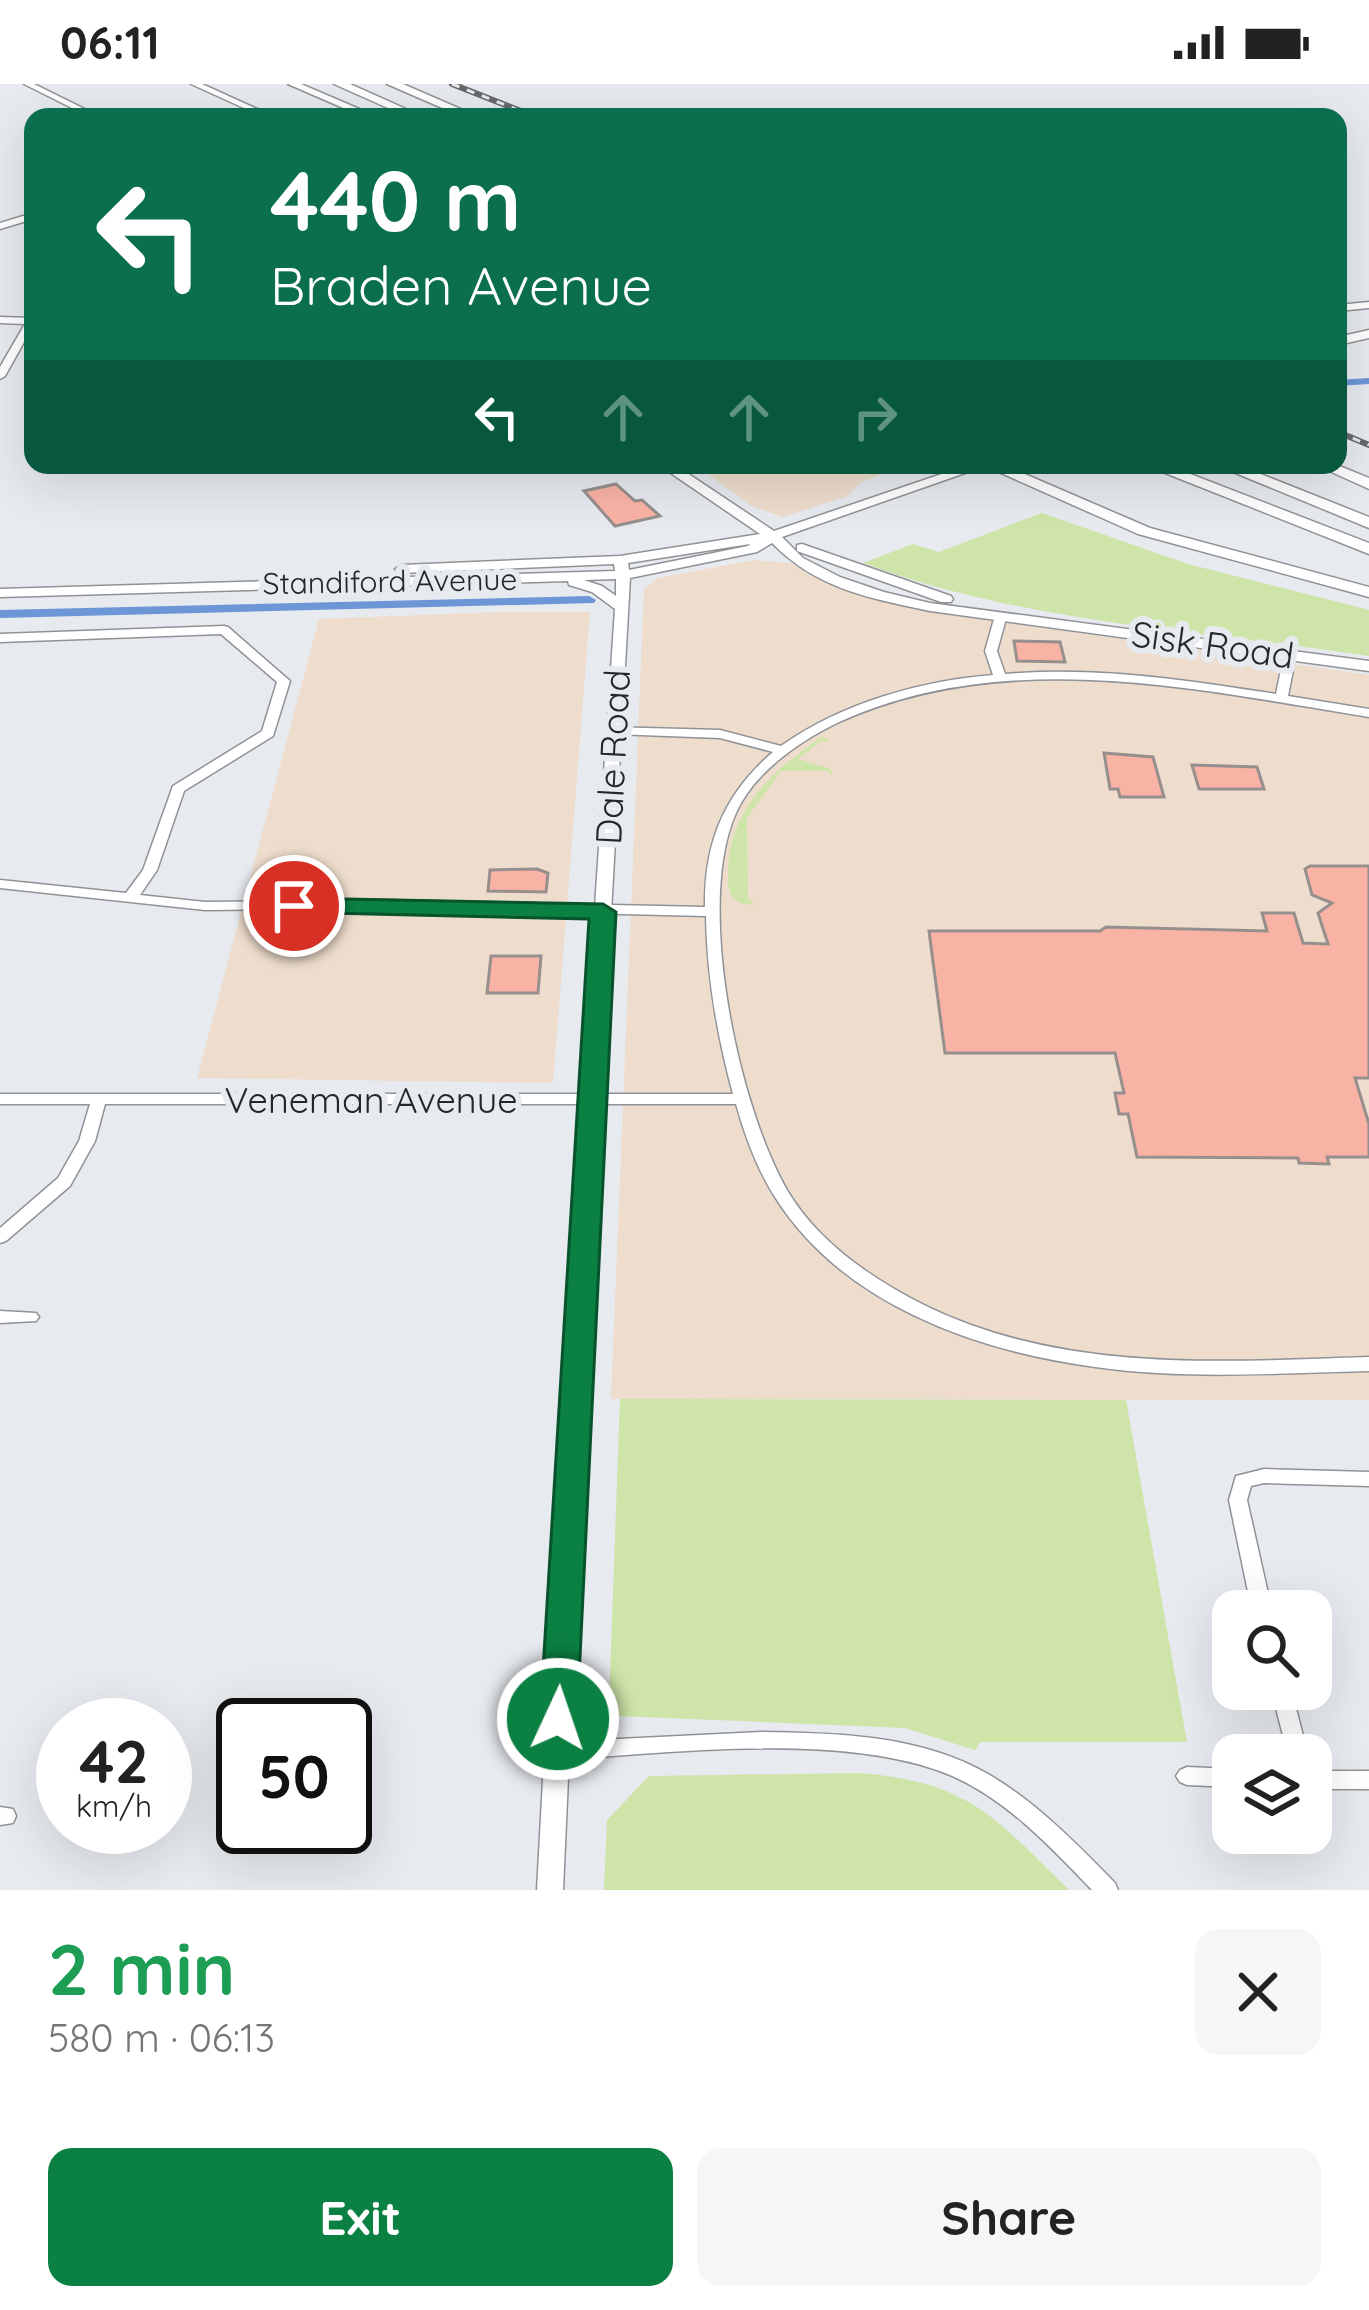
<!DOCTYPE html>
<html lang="en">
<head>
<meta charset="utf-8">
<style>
	body { margin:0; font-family:Quicksand,sans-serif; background:#f6f6f6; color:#222; height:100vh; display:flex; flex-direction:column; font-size:45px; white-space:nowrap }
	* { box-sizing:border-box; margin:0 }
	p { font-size:39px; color:#767676 }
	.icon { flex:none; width:66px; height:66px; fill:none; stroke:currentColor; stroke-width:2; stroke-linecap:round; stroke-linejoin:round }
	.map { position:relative; height:1806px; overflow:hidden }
	.panel { display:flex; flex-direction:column; background:#fff; flex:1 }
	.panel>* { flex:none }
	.top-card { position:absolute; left:24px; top:24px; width:1323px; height:366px; border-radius:24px; box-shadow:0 12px 48px #0002; background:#0b6e4f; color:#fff; overflow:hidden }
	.buttons { position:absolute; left:1212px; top:1506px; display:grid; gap:24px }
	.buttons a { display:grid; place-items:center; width:120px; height:120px; border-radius:24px; background:#fff; box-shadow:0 12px 48px #0002; font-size:60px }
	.speed { position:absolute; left:36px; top:1614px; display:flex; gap:24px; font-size:60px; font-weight:700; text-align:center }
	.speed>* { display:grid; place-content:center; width:156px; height:156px; border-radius:50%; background:#fff; box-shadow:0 12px 48px #0002; line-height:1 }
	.speed small { font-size:30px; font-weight:400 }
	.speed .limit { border:6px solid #111; border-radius:18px; background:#fff; color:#111 }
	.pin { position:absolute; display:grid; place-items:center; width:102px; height:102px; color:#fff; margin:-51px; border:6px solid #fff; border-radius:50%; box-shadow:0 3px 12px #0007 }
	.me { position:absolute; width:132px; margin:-66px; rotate:3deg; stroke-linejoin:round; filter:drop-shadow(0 0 9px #0008) }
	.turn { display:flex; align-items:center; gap:42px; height:252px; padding:0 48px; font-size:54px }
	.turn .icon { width:156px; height:156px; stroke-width:2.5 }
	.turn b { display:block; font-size:84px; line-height:102px }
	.lanes { display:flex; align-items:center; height:114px; padding:0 48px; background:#0003; justify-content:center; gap:60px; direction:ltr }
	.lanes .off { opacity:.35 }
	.round { display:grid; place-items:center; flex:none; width:126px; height:126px; border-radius:24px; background:#f6f6f6 }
	.head { display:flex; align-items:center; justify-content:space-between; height:204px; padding:0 48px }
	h1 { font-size:72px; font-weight:800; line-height:90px; color:#1e9e55 }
	.button { display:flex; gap:24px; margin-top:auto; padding:24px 48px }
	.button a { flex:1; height:138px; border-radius:24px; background:#0b8043; color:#fff; font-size:48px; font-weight:800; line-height:138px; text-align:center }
	.button a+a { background:#f6f6f6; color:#222 }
	.status { display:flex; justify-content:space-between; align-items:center; height:84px; padding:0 60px; background:#fff; direction:ltr }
	.status svg { height:33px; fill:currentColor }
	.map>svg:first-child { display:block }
	.commercial { fill:#edc }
	.green { fill:#cee4a8 }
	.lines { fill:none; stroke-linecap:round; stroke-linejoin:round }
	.canal { fill:#6c96d6; fill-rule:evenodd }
	.building { fill:#f9b3a5; stroke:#968f8e; stroke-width:3 }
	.minor-casing { stroke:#909297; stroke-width:3 }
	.major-casing { stroke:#909297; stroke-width:3 }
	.highway-casing { stroke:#909297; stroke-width:3 }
	.minor { fill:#fff; fill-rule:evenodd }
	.major { fill:#fff; fill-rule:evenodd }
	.highway { fill:#fff; fill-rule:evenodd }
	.rail-casing { stroke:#66686b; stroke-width:6 }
	.rail { stroke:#e7eaef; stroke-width:3; stroke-dasharray:8; stroke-linecap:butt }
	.route { fill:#0b8043; stroke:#07532c; stroke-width:3 }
	.labels { text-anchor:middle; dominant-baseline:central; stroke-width:12; stroke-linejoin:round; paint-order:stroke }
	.far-street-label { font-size:30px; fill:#252628; stroke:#e7eaef }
	.street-label { font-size:36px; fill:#252628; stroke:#e7eaef }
</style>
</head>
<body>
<div class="status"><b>06:11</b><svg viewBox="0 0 49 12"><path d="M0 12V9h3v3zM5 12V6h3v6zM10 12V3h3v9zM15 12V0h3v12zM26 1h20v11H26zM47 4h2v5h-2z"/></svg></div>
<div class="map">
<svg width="1369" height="1806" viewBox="0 0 1369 1806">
	<rect width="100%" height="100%" fill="#e7eaef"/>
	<path class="commercial" d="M696,381H906L861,398L847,412L783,433L751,422Z
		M754,476L790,479L864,511L929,527L1369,591V1316L611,1315L644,505L658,494Z
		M498,528H590L553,999L197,994L319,535Z"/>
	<path class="green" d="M1042,429L1188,480L1369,526V572C1201,547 1023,539 863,479L913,460L939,468Z
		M823,652L830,659L821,657L798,675L831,685L832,692L827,687H781L747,734L748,814L755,821C734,820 728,814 728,793C726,727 773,686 823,652Z
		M620,1315L1126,1316L1187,1658H981L975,1666L905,1644L618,1632L609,1620Z
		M859,1689C971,1698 995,1734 1069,1806H604L607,1736L649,1692Z"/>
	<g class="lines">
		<path class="canal" d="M1369,294V300L1338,302V296Z
			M589,512L596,516L594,519L0,534V526Z"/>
	</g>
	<path class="building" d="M616,400L635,417L642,416L660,432L615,442L584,407Z
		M1014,557L1060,558L1065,578L1017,577Z
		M1104,669L1153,673L1164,713H1120L1118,705H1110Z
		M1192,681L1257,683L1264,705H1199Z
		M1310,782H1369V994H1355L1369,1040V1073H1327L1329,1080L1299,1079L1298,1074L1137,1073L1128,1030H1119L1115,1009H1124L1115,969H945L929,847H1100L1106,843L1267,847L1262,829H1294L1303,859L1328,860L1318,829L1332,819L1312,811L1305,785Z
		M537,785L548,789L546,808L488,807L490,786Z
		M491,872H541L538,909H487Z"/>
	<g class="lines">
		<defs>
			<path id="minor" d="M24,0H34L101,33H90Z
				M191,0H202L275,33H264Z
				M33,129V135L0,145V139Z
				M1369,218V224L1338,227V221Z
				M0,233L33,234V242L5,292L0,295V283L25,240L0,239Z
				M1000,531L1006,535L997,567L1005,590C1095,582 1187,596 1276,610L1284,571L1290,567L1296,571L1288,612L1369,625V633C1195,605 1004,561 835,640C797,659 754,689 736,729C695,820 738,1021 787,1106C817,1157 872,1195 924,1221C1062,1289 1220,1278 1369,1273V1287C1278,1289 1186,1296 1095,1283C976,1267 842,1220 775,1113C757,1085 745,1052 736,1020H105L95,1057L70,1102L6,1157L0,1159V1144L58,1094L79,1057L90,1020H0V1010H733C717,951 707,893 706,832L377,824L205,826L0,804V796L126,809L143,786L173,702L262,647L277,598L221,550L0,558V550L224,542L228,543L290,597L273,652L184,707L157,786L140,811L205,818L377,816L705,823C704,759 724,710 773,668L720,654L614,650L607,646L609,643L720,646L781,662C842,619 919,597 993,591L985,567L994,535Z
				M0,1227L36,1229L39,1233L36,1237L0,1239Z
				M1264,1385L1369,1388V1402L1264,1399L1251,1402L1247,1416L1272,1527H1252L1229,1416L1236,1392Z
				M1271,1605H1291L1308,1671H1288Z
				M761,1648C838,1649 920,1651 988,1690C1036,1718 1076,1759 1115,1799L1118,1806H1092C1051,1763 1006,1715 950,1691C843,1647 672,1669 557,1676L550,1673L547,1667L550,1661L557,1658Z
				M1187,1683L1233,1685V1703L1187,1701L1180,1698L1176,1692L1180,1686Z
				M1311,1687H1369V1705H1311Z
				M0,1723L13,1725L16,1732L13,1739L0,1741Z"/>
			<path id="major" d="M288,0H301L378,33H364Z
				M1369,246V254L1338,261V253Z
				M659,381H675L774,447L968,381H988L782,453L803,474L840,493L884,508L930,519L1369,577V587L930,527C869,514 817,505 772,459L757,468L630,494L591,1180L563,1806H537L571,1180L615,525L592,508L569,501L568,497L0,513V505L615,487L614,480L402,489L395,485L402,481L620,472L760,450ZM750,460L748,462L629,486L628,479ZM616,495V512L602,502L584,496Z
				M802,460L951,512L953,515L951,518H941L797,467V461Z"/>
			<path id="highway" d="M334,0H350L424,33H408Z
				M387,0H403L479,33H463Z
				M983,381H1004L1150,444L1369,503V513L1138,450Z
				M1145,381H1167L1369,459V470Z
				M1216,381H1238L1369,433V444Z
				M1316,381H1337L1369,394V405Z"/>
		</defs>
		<use href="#minor" class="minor-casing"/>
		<use href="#major" class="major-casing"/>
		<use href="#highway" class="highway-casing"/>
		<use href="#minor" class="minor"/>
		<use href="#major" class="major"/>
		<use href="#highway" class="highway"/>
		<defs>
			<path id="rail" d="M452,0L536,33
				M1338,348L1369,361"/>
		</defs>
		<use href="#rail" class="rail-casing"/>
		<use href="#rail" class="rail"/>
	</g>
	<path class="route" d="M294,814L603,820L616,828L577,1635L572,1647L558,1651L545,1647L540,1635L589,835L285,828V816Z"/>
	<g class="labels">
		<g class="far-street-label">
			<text transform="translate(390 497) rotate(-1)">Standiford Avenue</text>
		</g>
		<g class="street-label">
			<text transform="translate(1213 560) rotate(8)">Sisk Road</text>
			<text transform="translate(612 673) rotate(-87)">Dale Road</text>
			<text x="371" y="1015">Veneman Avenue</text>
		</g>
	</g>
</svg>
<div class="buttons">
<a><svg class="icon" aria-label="search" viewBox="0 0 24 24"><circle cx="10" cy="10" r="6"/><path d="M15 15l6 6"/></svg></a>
<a><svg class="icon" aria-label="layers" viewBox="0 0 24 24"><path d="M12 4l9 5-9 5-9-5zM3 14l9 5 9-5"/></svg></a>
</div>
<div class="speed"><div>42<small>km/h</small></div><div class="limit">50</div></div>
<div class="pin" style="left:294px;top:822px;background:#d93025"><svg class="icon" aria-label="arrive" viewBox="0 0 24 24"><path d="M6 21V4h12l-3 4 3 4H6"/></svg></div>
<svg class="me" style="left:558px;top:1635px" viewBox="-20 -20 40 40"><circle r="17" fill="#0b8043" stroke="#fff" stroke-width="3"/><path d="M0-11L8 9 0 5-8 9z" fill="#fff"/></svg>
<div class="top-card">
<div class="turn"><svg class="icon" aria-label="left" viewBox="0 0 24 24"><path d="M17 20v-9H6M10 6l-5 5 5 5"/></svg><div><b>440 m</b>Braden Avenue</div></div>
<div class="lanes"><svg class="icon" aria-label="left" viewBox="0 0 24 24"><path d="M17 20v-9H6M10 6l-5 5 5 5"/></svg><svg class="icon off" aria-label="ahead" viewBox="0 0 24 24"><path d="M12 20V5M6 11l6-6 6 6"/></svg><svg class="icon off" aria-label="ahead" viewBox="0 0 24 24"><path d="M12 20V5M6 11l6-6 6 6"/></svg><svg class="icon off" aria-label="right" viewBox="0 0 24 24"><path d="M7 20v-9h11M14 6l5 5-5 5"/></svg></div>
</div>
</div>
<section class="panel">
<div class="head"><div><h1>2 min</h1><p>580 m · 06:13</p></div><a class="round"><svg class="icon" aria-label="close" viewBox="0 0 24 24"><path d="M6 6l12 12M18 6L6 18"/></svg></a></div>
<div class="button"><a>Exit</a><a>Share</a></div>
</section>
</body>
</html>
